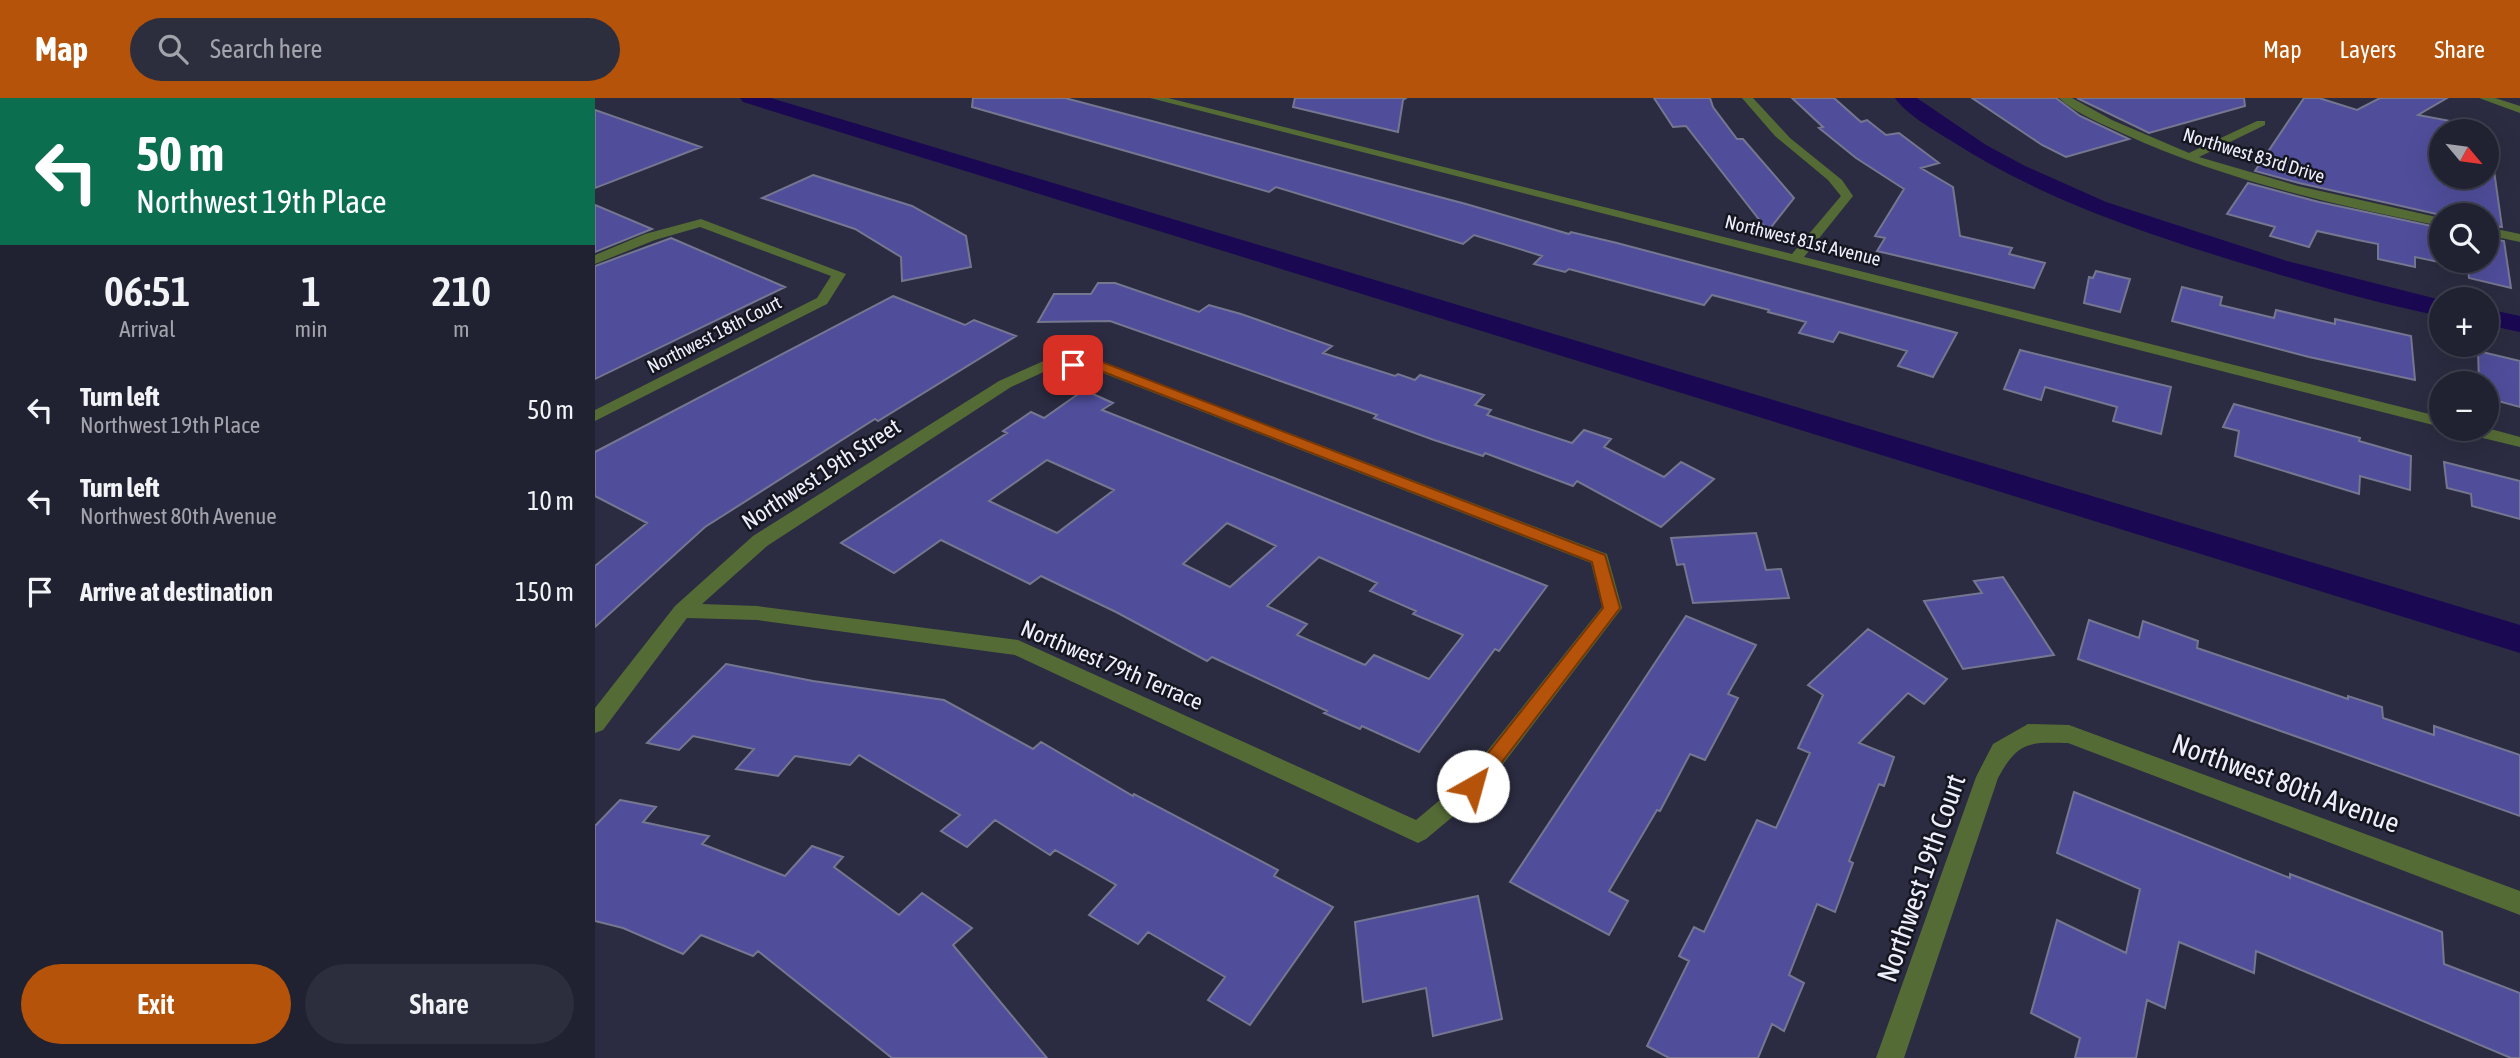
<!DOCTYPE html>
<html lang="en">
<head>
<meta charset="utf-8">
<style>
	body { margin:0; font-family:"Asap Condensed",sans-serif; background:#2d2e3d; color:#f1f3f6; height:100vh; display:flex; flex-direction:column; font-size:26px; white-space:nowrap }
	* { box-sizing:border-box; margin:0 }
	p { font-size:23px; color:#a2a3ab }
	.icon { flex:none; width:38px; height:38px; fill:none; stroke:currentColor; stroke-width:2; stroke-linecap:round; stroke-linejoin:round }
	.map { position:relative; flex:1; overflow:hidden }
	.side { display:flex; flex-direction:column; background:#202131; width:595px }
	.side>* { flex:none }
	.banner { background:#0b6e4f; color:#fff; overflow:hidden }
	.needle { width:46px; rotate:119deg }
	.tools { position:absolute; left:1834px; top:21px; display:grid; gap:14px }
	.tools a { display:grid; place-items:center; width:70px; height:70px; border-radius:50%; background:#202131; box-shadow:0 7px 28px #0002,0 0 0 2px #3d3e4d; font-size:35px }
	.pin { position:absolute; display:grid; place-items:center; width:60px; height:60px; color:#fff; margin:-30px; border-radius:14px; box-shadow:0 4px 10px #0006 }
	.me { position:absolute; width:77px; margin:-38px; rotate:38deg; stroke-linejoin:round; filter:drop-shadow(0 0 5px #0008) }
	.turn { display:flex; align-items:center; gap:24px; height:147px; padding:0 21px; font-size:32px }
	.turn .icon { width:91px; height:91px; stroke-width:2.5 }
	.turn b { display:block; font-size:49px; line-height:60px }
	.eta { display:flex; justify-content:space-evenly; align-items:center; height:119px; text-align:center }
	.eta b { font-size:42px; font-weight:600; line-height:49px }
	.action { display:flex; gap:14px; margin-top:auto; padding:14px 21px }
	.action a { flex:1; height:80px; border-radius:42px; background:#b45309; color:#fff; font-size:28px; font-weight:600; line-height:80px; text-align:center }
	.action a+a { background:#2d2e3d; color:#f1f3f6 }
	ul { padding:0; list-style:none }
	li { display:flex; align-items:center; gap:21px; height:91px; padding:0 21px }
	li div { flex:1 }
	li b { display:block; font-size:26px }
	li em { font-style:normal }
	header { display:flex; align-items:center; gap:42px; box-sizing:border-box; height:98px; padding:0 35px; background:#b45309; color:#fff }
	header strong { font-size:33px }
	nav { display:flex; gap:38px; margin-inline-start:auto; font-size:24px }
	.search { width:490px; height:63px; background:#2d2e3d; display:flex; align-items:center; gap:18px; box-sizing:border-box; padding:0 24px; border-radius:38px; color:#a2a3ab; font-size:26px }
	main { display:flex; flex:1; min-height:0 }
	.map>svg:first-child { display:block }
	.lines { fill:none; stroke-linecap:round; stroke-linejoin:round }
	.canal { fill:#1a0853; fill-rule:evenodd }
	.building { fill:#504e9b; stroke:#757690; stroke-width:2; fill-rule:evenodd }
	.minor { fill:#556b36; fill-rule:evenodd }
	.route { fill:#b45309; stroke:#753606; stroke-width:2 }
	.labels { text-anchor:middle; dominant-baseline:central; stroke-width:5; stroke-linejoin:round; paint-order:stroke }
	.far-street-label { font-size:19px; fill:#eeeffd; stroke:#15161f }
	.street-label { font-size:23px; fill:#eeeffd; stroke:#15161f }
	.near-street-label { font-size:28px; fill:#eeeffd; stroke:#15161f }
</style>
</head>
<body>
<header>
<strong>Map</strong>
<div class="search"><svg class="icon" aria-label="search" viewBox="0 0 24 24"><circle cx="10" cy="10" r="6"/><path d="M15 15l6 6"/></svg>Search here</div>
<nav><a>Map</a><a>Layers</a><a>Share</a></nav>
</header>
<main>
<section class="side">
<div class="banner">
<div class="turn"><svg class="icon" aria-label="left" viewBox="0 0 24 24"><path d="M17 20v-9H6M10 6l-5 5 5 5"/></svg><div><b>50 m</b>Northwest 19th Place</div></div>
</div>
<div class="eta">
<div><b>06:51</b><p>Arrival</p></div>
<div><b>1</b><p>min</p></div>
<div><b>210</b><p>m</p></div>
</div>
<ul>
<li><svg class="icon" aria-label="left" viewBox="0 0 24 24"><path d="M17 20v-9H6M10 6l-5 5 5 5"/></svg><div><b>Turn left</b><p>Northwest 19th Place</p></div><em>50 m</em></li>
<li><svg class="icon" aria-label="left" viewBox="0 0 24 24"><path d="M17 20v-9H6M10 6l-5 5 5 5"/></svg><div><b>Turn left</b><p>Northwest 80th Avenue</p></div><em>10 m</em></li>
<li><svg class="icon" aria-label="arrive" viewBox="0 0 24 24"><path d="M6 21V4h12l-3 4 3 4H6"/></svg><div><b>Arrive at destination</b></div><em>150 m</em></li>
</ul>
<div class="action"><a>Exit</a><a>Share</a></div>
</section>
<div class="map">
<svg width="1925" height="960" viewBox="0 0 1925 960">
	<rect width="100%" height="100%" fill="#2b2c41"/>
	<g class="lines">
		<path class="canal" d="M145,0H176L1925,527V555L148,4Z
			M1300,0H1322L1391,47L1430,68L1511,104L1692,163L1846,202V218C1775,204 1705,183 1636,162C1538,131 1441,98 1355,42C1337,31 1312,17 1300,0Z
			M1892,211L1925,218V234L1892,227Z"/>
	</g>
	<path class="building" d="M378,0H470L871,106L974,136L976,134L1022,145L1362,235L1338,279L1303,268L1312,253L1244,234L1238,244L1204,235L1211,224L1173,214L1174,212L1117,197L1109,207L974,171L970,174L939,166L947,158L879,137L868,146L681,89L674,94L377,9Z
		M700,0H811L808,2L803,34L698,9Z
		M1059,0H1115L1118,9L1142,41H1148L1199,100L1173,133L1091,28L1078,29Z
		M1197,0H1239L1266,24L1272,22L1291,37L1304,35L1344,65L1326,70L1358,89L1365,138L1417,150L1414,156L1450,165L1439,190L1282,153L1290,140L1280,138L1309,91L1261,60L1224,30L1228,29Z
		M1377,0H1461L1485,18L1534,41L1471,59L1447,47Z
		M1482,0H1649L1650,8L1554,35Z
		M1709,0H1724L1762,12L1785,0H1852L1823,17L1893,30L1907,129L1892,127V117H1846L1704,85L1660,73ZM1846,33H1892V79H1846Z
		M0,12L106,49L0,90Z
		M218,77L317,108L371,138L376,169L307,183L306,159L260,131L167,100Z
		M1653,85L1724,104L1846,130V163H1892V140L1909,143L1916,190L1874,180L1873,170L1820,159V169L1783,161V146L1763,142L1722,133L1714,149L1675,138L1680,129L1632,116Z
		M0,107L57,131L0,154Z
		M76,140L190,189L0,281V168Z
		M1501,173L1535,181L1525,214L1489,205L1494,179L1498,180Z
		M503,185H520L604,214L614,207L646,216L737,248L728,255L800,278L803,276L820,282L825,277L889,297L880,307L896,312L892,317L977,345L989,332L1016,341L1009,349L1069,379L1086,364L1119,381L1066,429L982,383L978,388L890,355L888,358L839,342L779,320L782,317L515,223L443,224L459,196H496Z
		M1587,189L1627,199L1625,207L1679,220L1681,212L1740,226V221L1816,238L1820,282L1714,259L1577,223Z
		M298,198L370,227L379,222L421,238L283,323L280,321L110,429L0,529V468L52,425L0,398V354Z
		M1425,252L1576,289L1566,336L1518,323L1522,309L1450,289L1446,302L1409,291Z
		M1883,253L1925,263V309L1892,300V285H1884Z
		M489,292L518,305L507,312L952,488L904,553L900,551L824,654L767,628L765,631L729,615L732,613L617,559L612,563L521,514L446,478L435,486L346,442L299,475L246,445L412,335L408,333L436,314L449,320ZM452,362L519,392L462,435L394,403ZM632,425L681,448L635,489L588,466ZM724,459L782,485L775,493L821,513L818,516L868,537L834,581L779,557L770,567L702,537L712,526L672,508Z
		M1639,306L1765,340L1764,343L1816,358L1815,392L1765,378L1764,396L1640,358L1644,333L1628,329Z
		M1849,364L1925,383V421L1877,408L1876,396L1852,390Z
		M1161,435L1171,472L1186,471L1194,500L1098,505L1089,466L1082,467L1076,440Z
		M1408,479L1459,557L1368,571L1329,503L1387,495L1379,483Z
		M1091,518L1161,547L1133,596L1143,600L1110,662L1095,656L1065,713L1062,712L1014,793L1033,803L1014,837L915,784Z
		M1494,522L1544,540L1548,523L1603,543L1602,550L1753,601V598L1787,609L1788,620L1839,637V628L1925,657V718L1483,561Z
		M1273,531L1352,581L1329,606L1313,595L1264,645L1299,659L1289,688L1284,686L1254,763L1258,765L1240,814L1222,806L1194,877L1209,885L1189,933L1177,926L1163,960H1074L1052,948L1094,863L1084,858L1099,829L1109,834L1162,722L1181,730L1215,655L1203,650L1228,597L1213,587Z
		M131,566L218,583L349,602L438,651L446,644L538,698L539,696L683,772L679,778L738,809L655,927L613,902L630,879L553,834L543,846L494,817L521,787L460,752L455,757L400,722L372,749L346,733L365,717L264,657L255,667L200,658L183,678L141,671L159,651L98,638L84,652L52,645Z
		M1479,694L1695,780V776L1847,834L1849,866L1925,895V960H1916L1661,853L1659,875L1584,844L1570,910L1552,902L1541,960H1480L1485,940L1436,915L1462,822L1531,855L1545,791L1462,755Z
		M25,702L61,709L48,724L114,738L107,746L190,778L217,748L248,759L239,769L304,817L327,795L377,830L358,847L452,960H297L163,853L158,858L106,837L88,856L28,830L0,823V728Z
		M883,798L907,921L838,938L831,890L768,904L760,824Z"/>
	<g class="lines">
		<path class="minor" d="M555,0H573L1197,156L1246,98L1233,82L1180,38L1147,0H1158L1195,40L1247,82L1258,98L1209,159L1846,319V329Z
			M1464,0H1477L1517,22L1594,55L1662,23H1670V27L1604,59L1703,88L1846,120V128C1739,107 1629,82 1529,36C1508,26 1481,16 1464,0Z
			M1884,0H1900L1925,8V15Z
			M106,121L251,176L232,206L0,323V312L222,200L236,178L105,129L60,142L0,166V157L50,136Z
			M1892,129L1925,136V144L1892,137Z
			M453,261L507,264L1012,456L1027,510L886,695L831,741L823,745L420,557L162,522L92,520L8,632L0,635V610L80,508L158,438L404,283ZM455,271L500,272L996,465L1007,509L870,681L821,722L423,542L162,508L107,506L172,448L416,289Z
			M1892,330L1925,339V349L1867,335L1865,331Z
			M1433,626L1474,627L1925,793V817L1473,645C1434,644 1423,643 1403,680L1309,960H1281L1381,679L1398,646Z"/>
	</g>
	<path class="route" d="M478,263L507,264L1010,457L1025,510L884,694L878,697L871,694L868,688L871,683L1008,510L997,464L501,271L473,269L471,267Z"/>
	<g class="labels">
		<g class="far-street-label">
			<text transform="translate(1659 57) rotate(17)">Northwest 83rd Drive</text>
			<text transform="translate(1208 142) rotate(14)">Northwest 81st Avenue</text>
			<text transform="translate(119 236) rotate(-27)">Northwest 18th Court</text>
		</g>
		<g class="street-label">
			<text transform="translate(226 376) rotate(-33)">Northwest 19th Street</text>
			<text transform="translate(517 567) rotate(23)">Northwest 79th Terrace</text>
		</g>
		<g class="near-street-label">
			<text transform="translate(1691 685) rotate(20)">Northwest 80th Avenue</text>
			<text transform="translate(1326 780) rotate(-71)">Northwest 19th Court</text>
		</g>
	</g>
</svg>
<div class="tools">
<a><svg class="needle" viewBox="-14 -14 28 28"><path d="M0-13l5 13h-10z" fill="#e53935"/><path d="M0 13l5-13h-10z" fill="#a2a3ab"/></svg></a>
<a><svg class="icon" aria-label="search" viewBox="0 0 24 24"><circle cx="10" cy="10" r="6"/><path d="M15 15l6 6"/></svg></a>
<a>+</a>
<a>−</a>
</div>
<div class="pin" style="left:478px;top:267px;background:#d93025"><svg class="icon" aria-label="arrive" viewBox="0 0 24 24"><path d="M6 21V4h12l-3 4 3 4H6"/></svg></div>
<svg class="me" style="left:878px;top:688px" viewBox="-20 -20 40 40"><circle r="19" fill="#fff"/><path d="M0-13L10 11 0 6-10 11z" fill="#b45309"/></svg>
</div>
</main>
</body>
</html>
